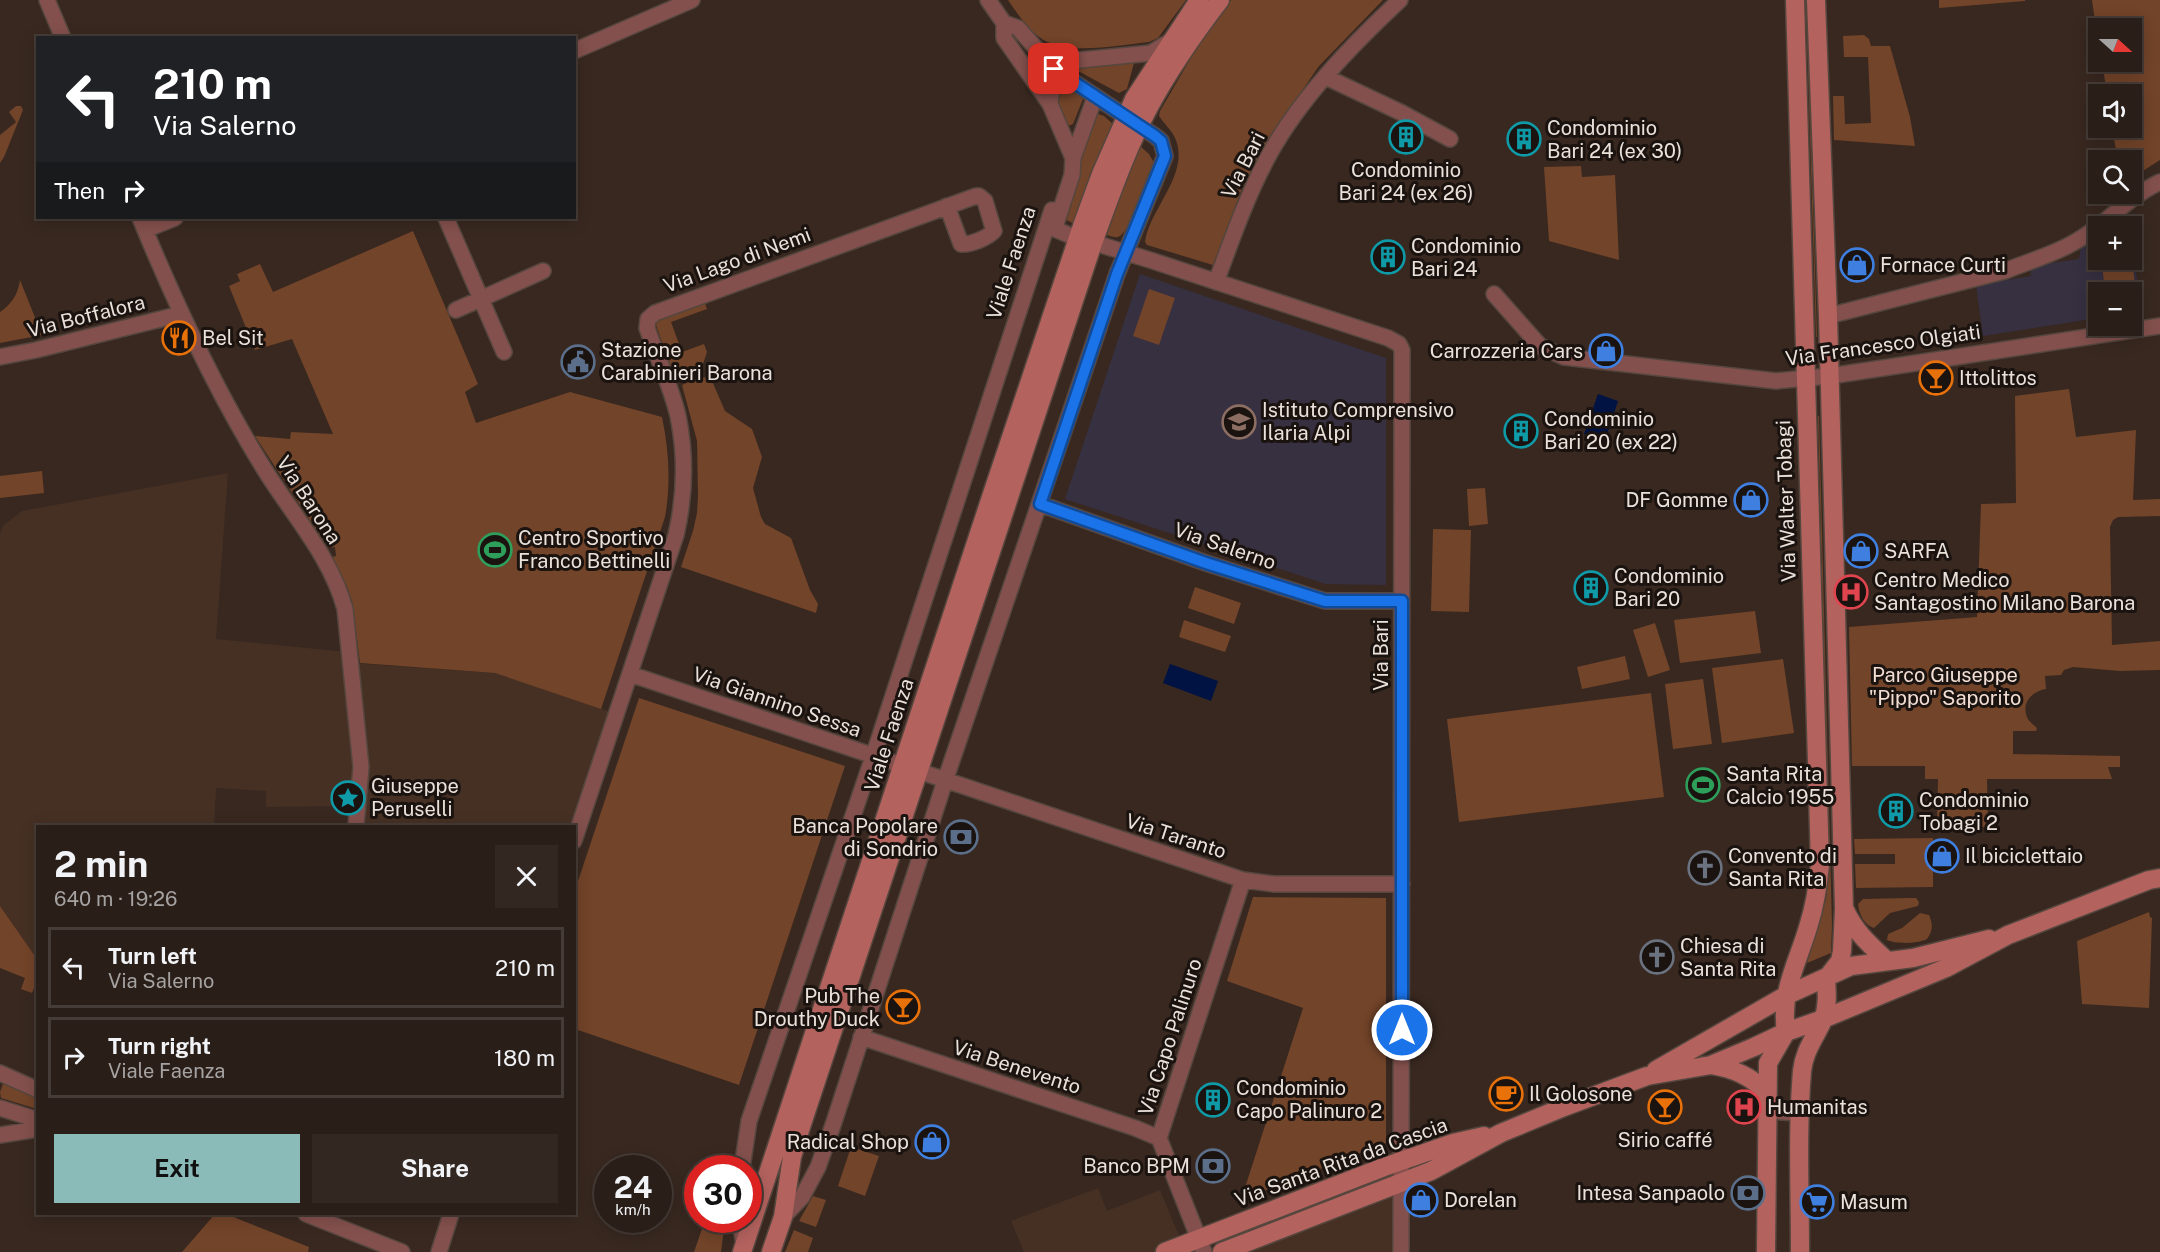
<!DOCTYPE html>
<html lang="en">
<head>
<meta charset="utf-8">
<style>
	body { margin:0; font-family:"Public Sans",sans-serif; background:#322721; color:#f1f3f6; height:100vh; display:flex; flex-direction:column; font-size:22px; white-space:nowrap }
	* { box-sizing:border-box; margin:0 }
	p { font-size:20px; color:#a5a2a2 }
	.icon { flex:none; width:33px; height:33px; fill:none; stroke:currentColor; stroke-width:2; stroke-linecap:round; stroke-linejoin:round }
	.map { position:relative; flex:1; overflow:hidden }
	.panel { position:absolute; left:36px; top:825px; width:540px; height:390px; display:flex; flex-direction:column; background:#2a1e18; border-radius:0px; box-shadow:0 3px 15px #0003,0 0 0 2px #463c37 }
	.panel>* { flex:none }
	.guide { position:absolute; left:36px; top:36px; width:540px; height:183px; border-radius:0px; box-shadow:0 3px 15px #0003,0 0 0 2px #463c37; background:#202124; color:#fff; overflow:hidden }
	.needle { width:39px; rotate:111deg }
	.fabs { position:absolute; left:2088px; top:18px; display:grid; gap:12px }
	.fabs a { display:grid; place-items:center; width:54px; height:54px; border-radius:0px; background:#2a1e18; box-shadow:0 3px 15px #0003,0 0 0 2px #463c37; font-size:30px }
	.speed { position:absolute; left:594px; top:1155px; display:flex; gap:12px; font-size:30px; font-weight:700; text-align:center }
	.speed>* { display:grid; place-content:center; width:78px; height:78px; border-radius:50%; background:#2a1e18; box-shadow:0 3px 15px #0003,0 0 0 2px #463c37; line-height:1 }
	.speed small { font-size:15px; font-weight:400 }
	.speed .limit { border:9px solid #d22; background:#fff; color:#111 }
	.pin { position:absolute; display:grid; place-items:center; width:51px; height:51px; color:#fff; margin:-26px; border-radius:12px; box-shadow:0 3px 9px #0006 }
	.me { position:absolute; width:66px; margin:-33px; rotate:0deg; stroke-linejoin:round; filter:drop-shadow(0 0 4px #0008) }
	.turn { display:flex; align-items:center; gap:21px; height:126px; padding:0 18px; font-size:27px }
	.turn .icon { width:78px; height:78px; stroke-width:2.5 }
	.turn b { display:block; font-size:42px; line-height:51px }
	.then { display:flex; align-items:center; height:57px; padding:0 18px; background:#0003; gap:12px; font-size:22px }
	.round { display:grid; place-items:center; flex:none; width:63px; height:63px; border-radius:0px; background:#322721 }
	.overview { display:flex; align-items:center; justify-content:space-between; height:102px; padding:0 18px }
	h1 { font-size:36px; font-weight:700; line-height:45px }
	.primary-button { display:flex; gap:12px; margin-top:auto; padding:12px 18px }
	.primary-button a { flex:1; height:69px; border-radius:0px; background:#8bbbb9; color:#111; font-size:24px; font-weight:700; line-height:69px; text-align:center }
	.primary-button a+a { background:#322721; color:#f1f3f6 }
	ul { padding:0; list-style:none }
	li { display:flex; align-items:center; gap:18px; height:81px; margin:0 12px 9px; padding:0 6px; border:3px solid #463c37; border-radius:0px }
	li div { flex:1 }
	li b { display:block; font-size:22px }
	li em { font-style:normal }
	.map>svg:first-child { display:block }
	.built { fill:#463024 }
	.education { fill:#363041 }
	.green { fill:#724429 }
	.water { fill:#001342 }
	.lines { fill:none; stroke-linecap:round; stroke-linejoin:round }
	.street-casing { stroke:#55463e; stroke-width:18 }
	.secondary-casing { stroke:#55463e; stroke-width:21 }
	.street { stroke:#83504d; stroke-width:15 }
	.secondary { stroke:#b3625e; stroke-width:18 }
	.route-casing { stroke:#114b97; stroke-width:15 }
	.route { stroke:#1a73e8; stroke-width:10 }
	.labels { text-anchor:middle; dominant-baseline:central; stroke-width:6; stroke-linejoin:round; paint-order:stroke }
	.poi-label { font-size:20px; fill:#ebe1db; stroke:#1a130f; text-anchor:start }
	.street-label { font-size:20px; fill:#ebe1db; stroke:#1a130f }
	.park-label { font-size:20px; fill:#f2ded4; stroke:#1a130f }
</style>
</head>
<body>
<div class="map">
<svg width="2160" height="1252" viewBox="0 0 2160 1252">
	<rect width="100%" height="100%" fill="#382820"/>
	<path class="built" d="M228,473L216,639L347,652L356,808L342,806L266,807V791L216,788L214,826H38L37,959L0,906V533L4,525L22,511Z
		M350,663L495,673L614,713L574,826H357Z
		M1098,1188L1107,1211L1160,1190L1182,1243L1157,1252H1024L1011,1221Z
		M1396,1189V1252H1237Z"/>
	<path class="education" d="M2098,232V260H2132V246L2142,312L2132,314V292H2098V318L1983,336L1976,285L2031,276L2030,266L2079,259L2081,246Z
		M1140,274L1386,358V585L1326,584L1065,499Z"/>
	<path class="green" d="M1008,0H1186L1158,38L1149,42C1119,45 1069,56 1042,39C1028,30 1017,13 1008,0Z
		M1231,0H1383L1319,66L1267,142L1243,186L1213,265L1147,245L1145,242C1149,209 1191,174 1175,138C1171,129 1164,124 1159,116L1160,111L1199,44Z
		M1806,0H1807L1817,337H1816Z
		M1939,0H2025V1L1939,8Z
		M2092,0H2160V160L2132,178V160H2118L2112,128H2132V94H2107L2102,62H2132V28H2098V42Z
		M1864,35L1869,39L1871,46H1890L1910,117L1915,146L1834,140L1833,96H1844L1845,124L1871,123L1868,57H1844L1843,36Z
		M1134,63L1127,89L1119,93L1078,71L1082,67Z
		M1062,85H1065L1083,99L1073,124L1068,126C1060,113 1055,100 1062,85Z
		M16,106H21L23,110L4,157L0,163V135L16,122L9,112Z
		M1098,114L1104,116L1114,125L1076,225L1063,218L1093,118Z
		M1140,146L1149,154L1154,163C1149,176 1130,234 1118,237C1114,238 1108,235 1104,234L1118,194Z
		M1581,166L1582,177L1615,175L1619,260L1549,241L1544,167Z
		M413,231L478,384L465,392L476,423L570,392L662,417C669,451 671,483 665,517L601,709L495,673L360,663L352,601L347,587L332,557L336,556L335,547L328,548L255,436L290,439L291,432L333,434L292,339L255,350L229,286L240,281L237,274L260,264L273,292Z
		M2132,260L2138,311L2132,312V292H2105L2102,264Z
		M20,280L42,335L0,343V312C12,304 18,294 20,280Z
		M1149,289L1175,298L1159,345L1133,336Z
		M704,300L707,309L671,322L682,352L704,344L707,352L702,367L674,377L656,325L657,318Z
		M700,377L709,378L712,381L725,411L752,429L762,457L753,488L761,517L765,524L791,538L810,590L818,604L816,613L681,567L693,531L697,513L698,496L697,441L682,385Z
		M2069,389L2076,437L2136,430L2133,500L2160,499V516L2118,517L2113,520L2110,527L2112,645L2160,641V670L2120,671L2073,667L2064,670L2061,675L2045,676L2046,689C2033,691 2021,702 2027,717C2028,721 2034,725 2037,728L2036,731H2013V754L2120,756V767H2108L2112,779H1987L1988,827L1937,826L1938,779H1925V766H1852L1849,627L1977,617L1981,504L2016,503L2015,396Z
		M1818,416H1819L1832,925L1831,953L1807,963L1826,899L1829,865Z
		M42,471L44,493L0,498V476Z
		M1485,488L1488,524L1469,526L1467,489Z
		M1433,529L1471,530L1469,612L1431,611Z
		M1195,587L1241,603L1234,624L1188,608Z
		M1755,611L1761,653L1680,663L1674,620Z
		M1184,620L1231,636L1225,652L1179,637Z
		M1655,623L1670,670L1648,677L1633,630Z
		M1625,656L1630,679L1582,689L1577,667Z
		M1783,659L1794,733L1722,743L1712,668Z
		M1703,679L1712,744L1673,749L1665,684Z
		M1651,693L1664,797L1459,822L1447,719Z
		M639,698L845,766L739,1085L575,1029V890Z
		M1933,838V887L1856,888L1855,864H1895V854H1855L1854,839Z
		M1253,897L1386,898V1143L1241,1200L1303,1008L1227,981Z
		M1909,898H1916L1919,902L1918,906L1890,913L1874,928C1864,925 1859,914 1858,904L1863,899Z
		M0,906L37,959V981L32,993L21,989L25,978L0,968Z
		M2149,912L2150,917L2152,918L2149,1008L2082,1004L2077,941Z
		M1920,913L1929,915C1933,924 1933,931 1927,939C1917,944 1896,944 1887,940L1888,934L1902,928Z
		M4,1081L37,1094V1109L1,1098L0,1092Z
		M851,1147L879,1156L865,1196L838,1186Z
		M813,1196L826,1200L816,1227L799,1221Z
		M215,1214H226L309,1247L308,1252H182Z
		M705,1220H725L721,1252H694Z
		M794,1230L813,1238L808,1252H785Z"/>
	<path class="water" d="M1598,394L1618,401L1605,441L1584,434Z
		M1170,664L1218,681L1211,701L1163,683Z"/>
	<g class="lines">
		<defs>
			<path id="street" d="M47,0L63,38
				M988,0L1004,23V38L1050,104L1073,158
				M574,51L692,0
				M1054,69L1080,60L1151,53L1169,42
				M1326,77L1402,113L1450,139
				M1095,97L1073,158L1072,175L1056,224L1057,230L1069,235L1150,260L1388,338L1399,344L1402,350L1401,1252
				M1050,104L1054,69
				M140,218C175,303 214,388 263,467C291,513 331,556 345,609L361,767L356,826
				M446,218L504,352
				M145,230L175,218
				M1216,282C1232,239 1247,195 1269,155C1300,98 1353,44 1400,0
				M1494,294L1540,346L1564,357L1776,381L1830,376L2160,326
				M456,310L543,271
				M1828,316L2005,271C2027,262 2052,255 2073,243C2105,226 2127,197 2160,182
				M0,357L36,350L181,314
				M1040,504L1206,563L1325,601H1402
				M630,674L1243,880L1274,884H1402
				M574,841L676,535C685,496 686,455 678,416C671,386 657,357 647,328L648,319L655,313L976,196H979L985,201L994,231C987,238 971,245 961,244L947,206
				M861,1037L1135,1128L1159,1138
				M0,1073L38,1090
				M0,1108L38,1120
				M1768,1111L1800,1113
				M0,1135L38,1129
				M742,1168L749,1121L873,757L1052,210
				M306,1214L402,1252
				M783,1217L802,1197L818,1167L833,1125L945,781L1087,363L1117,274L1165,156L1161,141L1155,136L1054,69L1018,28L1004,23
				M740,1220L744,1246
				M439,1252L451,1214
				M1204,1252L1159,1138L1243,880"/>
			<path id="secondary" d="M1816,0L1828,316L1844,909L1842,951L1840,961L1826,979
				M1845,910C1855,932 1870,945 1887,961
				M1786,1032C1780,990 1798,963 1809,924C1815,905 1818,885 1820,865L1795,0
				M1711,1065C1734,1069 1751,1076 1767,1093
				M1656,1070L1785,996L1851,966L1913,958L1989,939
				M742,1252L993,491L1083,223L1101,174L1134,99L1199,0
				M771,1252L783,1217L792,1157L801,1127L1093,243C1110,197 1126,150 1149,107C1169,70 1194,34 1220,0
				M1165,1252L1384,1167L1453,1143L1484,1136
				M1222,1252L1431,1171L1501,1133L1564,1107L1647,1076L1711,1065L1754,1047L1786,1032L1823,1019L1946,968L2008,935L2149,880L2160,878
				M1766,1252L1768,1063L1786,1032
				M1800,1252C1800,1192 1797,1131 1802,1071C1804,1051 1815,1038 1823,1020C1828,1006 1827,993 1826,979"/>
		</defs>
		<use href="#street" class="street-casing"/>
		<use href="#secondary" class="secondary-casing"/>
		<use href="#street" class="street"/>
		<use href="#secondary" class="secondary"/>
	</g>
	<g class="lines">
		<defs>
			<path id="route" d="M1054,69L1155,136L1161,141L1165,156L1117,274L1040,504L1206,563L1325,601H1402V1030"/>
		</defs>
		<use href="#route" class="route-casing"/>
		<use href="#route" class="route"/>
	</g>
	<defs>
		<symbol id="building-ring" viewBox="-11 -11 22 22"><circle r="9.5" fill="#1a130f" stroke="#0f9aa8" stroke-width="1.5"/><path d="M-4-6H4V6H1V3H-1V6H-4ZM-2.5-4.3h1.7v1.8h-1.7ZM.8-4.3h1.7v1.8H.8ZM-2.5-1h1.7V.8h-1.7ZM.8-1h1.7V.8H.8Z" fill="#0f9aa8"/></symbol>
		<symbol id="shop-ring" viewBox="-11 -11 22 22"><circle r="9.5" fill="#1a130f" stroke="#3f7fe0" stroke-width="1.5"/><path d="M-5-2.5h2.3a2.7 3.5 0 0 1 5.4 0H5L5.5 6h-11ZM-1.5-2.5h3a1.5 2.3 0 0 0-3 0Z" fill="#3f7fe0"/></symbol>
		<symbol id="restaurant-ring" viewBox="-11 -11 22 22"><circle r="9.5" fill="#1a130f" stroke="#e8710a" stroke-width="1.5"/><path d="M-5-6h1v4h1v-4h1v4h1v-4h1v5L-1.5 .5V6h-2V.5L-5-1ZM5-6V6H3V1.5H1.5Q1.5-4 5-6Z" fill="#e8710a"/></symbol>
		<symbol id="civic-ring" viewBox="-11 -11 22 22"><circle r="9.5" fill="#1a130f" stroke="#5c6f8a" stroke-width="1.5"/><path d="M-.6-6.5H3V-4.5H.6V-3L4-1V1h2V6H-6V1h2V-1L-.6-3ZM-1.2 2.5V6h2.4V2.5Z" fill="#5c6f8a"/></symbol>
		<symbol id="bar-ring" viewBox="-11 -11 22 22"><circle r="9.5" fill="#1a130f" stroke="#e8710a" stroke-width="1.5"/><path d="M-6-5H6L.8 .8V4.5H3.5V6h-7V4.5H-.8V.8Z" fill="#e8710a"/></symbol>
		<symbol id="school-ring" viewBox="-11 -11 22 22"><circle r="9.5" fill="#1a130f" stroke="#8d6e63" stroke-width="1.5"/><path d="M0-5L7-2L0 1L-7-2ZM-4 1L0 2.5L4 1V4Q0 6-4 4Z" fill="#8d6e63"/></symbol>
		<symbol id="stadium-ring" viewBox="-11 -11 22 22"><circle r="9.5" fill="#1a130f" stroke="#2e9e5b" stroke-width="1.5"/><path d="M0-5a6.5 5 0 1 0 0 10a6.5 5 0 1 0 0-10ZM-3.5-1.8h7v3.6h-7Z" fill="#2e9e5b"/></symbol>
		<symbol id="hospital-ring" viewBox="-11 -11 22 22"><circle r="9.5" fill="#1a130f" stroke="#e0444e" stroke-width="1.5"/><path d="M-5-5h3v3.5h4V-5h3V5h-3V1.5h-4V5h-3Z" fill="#e0444e"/></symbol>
		<symbol id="sight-ring" viewBox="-11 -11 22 22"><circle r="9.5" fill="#1a130f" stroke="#0f9aa8" stroke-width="1.5"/><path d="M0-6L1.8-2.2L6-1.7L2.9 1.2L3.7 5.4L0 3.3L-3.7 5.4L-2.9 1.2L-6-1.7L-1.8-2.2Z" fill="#0f9aa8"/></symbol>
		<symbol id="bank-ring" viewBox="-11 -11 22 22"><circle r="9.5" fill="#1a130f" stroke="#5c6f8a" stroke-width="1.5"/><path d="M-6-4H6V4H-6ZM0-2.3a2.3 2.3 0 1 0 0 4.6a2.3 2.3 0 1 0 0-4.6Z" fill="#5c6f8a"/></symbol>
		<symbol id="church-ring" viewBox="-11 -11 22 22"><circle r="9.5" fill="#1a130f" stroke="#6b7280" stroke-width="1.5"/><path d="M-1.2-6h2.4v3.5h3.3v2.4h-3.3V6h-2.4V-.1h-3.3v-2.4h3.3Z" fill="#6b7280"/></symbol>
		<symbol id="cafe-ring" viewBox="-11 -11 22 22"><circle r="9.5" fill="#1a130f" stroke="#e8710a" stroke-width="1.5"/><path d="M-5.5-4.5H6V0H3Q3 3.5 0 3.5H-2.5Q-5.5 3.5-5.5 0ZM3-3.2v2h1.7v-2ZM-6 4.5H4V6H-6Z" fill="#e8710a"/></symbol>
		<symbol id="supermarket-ring" viewBox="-11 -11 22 22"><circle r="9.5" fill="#1a130f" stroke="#3f7fe0" stroke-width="1.5"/><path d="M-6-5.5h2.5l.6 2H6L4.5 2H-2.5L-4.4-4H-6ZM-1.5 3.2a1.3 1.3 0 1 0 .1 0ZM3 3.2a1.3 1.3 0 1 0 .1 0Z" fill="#3f7fe0"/></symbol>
	</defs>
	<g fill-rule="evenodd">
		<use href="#building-ring" x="1387" y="118" width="38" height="38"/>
		<use href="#building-ring" x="1505" y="120" width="38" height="38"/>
		<use href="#building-ring" x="1369" y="238" width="38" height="38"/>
		<use href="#shop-ring" x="1838" y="246" width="38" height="38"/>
		<use href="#restaurant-ring" x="160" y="319" width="38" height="38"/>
		<use href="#shop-ring" x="1587" y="332" width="38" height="38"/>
		<use href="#civic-ring" x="559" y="343" width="38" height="38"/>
		<use href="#bar-ring" x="1917" y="359" width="38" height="38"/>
		<use href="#school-ring" x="1220" y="403" width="38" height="38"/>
		<use href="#building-ring" x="1502" y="412" width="38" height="38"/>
		<use href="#shop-ring" x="1732" y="481" width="38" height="38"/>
		<use href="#stadium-ring" x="476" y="531" width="38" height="38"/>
		<use href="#shop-ring" x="1842" y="532" width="38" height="38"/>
		<use href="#building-ring" x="1572" y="569" width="38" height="38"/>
		<use href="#hospital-ring" x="1832" y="573" width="38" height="38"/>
		<use href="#stadium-ring" x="1684" y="766" width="38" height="38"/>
		<use href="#sight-ring" x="329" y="779" width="38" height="38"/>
		<use href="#building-ring" x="1877" y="792" width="38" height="38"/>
		<use href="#bank-ring" x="942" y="818" width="38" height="38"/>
		<use href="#shop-ring" x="1923" y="837" width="38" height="38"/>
		<use href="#church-ring" x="1686" y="849" width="38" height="38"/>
		<use href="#church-ring" x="1638" y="938" width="38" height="38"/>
		<use href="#bar-ring" x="884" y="988" width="38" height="38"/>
		<use href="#cafe-ring" x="1487" y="1075" width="38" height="38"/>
		<use href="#building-ring" x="1194" y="1081" width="38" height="38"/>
		<use href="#bar-ring" x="1646" y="1088" width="38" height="38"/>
		<use href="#hospital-ring" x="1725" y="1088" width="38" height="38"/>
		<use href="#shop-ring" x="913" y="1123" width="38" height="38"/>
		<use href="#bank-ring" x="1194" y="1147" width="38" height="38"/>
		<use href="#bank-ring" x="1729" y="1174" width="38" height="38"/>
		<use href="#shop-ring" x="1402" y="1181" width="38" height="38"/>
		<use href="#supermarket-ring" x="1798" y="1183" width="38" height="38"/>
	</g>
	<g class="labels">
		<g class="poi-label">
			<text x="1547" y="128">Condominio<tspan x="1547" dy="23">Bari 24 (ex 30)</tspan></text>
			<text x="1406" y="170" text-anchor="middle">Condominio<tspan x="1406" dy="23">Bari 24 (ex 26)</tspan></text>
			<text x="1411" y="246">Condominio<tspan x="1411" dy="23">Bari 24</tspan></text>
			<text x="1880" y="265">Fornace Curti</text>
			<text x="202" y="338">Bel Sit</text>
			<text x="601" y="350">Stazione<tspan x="601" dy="23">Carabinieri Barona</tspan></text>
			<text x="1583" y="351" text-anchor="end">Carrozzeria Cars</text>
			<text x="1959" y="378">Ittolittos</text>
			<text x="1262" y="410">Istituto Comprensivo<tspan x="1262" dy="23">Ilaria Alpi</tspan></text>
			<text x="1544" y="419">Condominio<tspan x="1544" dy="23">Bari 20 (ex 22)</tspan></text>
			<text x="1728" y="500" text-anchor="end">DF Gomme</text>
			<text x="518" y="538">Centro Sportivo<tspan x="518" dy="23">Franco Bettinelli</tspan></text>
			<text x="1884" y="551">SARFA</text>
			<text x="1614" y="576">Condominio<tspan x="1614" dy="23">Bari 20</tspan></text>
			<text x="1874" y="580">Centro Medico<tspan x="1874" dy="23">Santagostino Milano Barona</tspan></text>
			<text x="1726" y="774">Santa Rita<tspan x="1726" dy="23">Calcio 1955</tspan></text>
			<text x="371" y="786">Giuseppe<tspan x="371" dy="23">Peruselli</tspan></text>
			<text x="1919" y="800">Condominio<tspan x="1919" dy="23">Tobagi 2</tspan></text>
			<text x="938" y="826" text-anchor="end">Banca Popolare<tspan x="938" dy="23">di Sondrio</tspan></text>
			<text x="1728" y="856">Convento di<tspan x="1728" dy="23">Santa Rita</tspan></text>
			<text x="1965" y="856">Il biciclettaio</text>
			<text x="1680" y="946">Chiesa di<tspan x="1680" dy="23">Santa Rita</tspan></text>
			<text x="880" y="996" text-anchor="end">Pub The<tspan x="880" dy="23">Drouthy Duck</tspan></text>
			<text x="1236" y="1088">Condominio<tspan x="1236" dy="23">Capo Palinuro 2</tspan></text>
			<text x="1529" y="1094">Il Golosone</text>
			<text x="1767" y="1107">Humanitas</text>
			<text x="1665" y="1140" text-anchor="middle">Sirio caffé</text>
			<text x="909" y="1142" text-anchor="end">Radical Shop</text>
			<text x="1190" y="1166" text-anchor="end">Banco BPM</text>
			<text x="1725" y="1193" text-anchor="end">Intesa Sanpaolo</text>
			<text x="1444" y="1200">Dorelan</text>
			<text x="1840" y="1202">Masum</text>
		</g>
		<g class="street-label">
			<text transform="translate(1243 165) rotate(-63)">Via Bari</text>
			<text transform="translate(737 260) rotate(-20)">Via Lago di Nemi</text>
			<text transform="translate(1011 263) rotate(-72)">Viale Faenza</text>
			<text transform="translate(86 316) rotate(-14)">Via Boffalora</text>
			<text transform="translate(1883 345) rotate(-8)">Via Francesco Olgiati</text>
			<text transform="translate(309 500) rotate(57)">Via Barona</text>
			<text transform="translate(1786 501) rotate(-92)">Via Walter Tobagi</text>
			<text transform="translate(1225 546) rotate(19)">Via Salerno</text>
			<text transform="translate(1381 655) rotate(-90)">Via Bari</text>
			<text transform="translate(777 702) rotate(19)">Via Giannino Sessa</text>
			<text transform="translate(889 735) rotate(-72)">Viale Faenza</text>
			<text transform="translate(1176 836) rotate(18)">Via Taranto</text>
			<text transform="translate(1170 1037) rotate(-72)">Via Capo Palinuro</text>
			<text transform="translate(1017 1067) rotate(18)">Via Benevento</text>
			<text transform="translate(1341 1162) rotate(-20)">Via Santa Rita da Cascia</text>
		</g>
		<g class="park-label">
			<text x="1945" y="675">Parco Giuseppe<tspan x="1945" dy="23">"Pippo" Saporito</tspan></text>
		</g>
	</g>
</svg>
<div class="fabs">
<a><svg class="needle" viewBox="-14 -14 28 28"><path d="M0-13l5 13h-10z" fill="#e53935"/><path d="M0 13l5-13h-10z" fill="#a5a2a2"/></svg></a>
<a><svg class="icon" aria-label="sound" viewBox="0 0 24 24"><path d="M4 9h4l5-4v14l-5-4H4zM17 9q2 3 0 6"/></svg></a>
<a><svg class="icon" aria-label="search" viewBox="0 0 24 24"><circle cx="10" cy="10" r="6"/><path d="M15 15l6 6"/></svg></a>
<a>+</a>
<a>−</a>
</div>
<div class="speed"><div>24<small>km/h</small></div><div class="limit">30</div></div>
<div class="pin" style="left:1054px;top:69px;background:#d93025"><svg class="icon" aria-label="arrive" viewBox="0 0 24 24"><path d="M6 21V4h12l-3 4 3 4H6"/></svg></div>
<svg class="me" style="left:1402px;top:1030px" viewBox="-20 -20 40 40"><circle r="17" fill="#1a73e8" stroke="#fff" stroke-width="3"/><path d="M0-11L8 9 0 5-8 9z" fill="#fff"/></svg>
<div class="guide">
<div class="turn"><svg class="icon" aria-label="left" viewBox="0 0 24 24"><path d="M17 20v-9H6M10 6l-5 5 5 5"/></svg><div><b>210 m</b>Via Salerno</div></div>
<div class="then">Then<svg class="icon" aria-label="right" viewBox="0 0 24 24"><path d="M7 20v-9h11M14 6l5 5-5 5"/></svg></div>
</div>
<section class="panel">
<div class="overview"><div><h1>2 min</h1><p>640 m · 19:26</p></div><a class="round"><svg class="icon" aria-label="close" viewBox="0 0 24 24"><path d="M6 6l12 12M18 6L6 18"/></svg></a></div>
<ul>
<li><svg class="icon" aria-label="left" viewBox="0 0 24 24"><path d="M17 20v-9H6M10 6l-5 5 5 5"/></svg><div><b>Turn left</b><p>Via Salerno</p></div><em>210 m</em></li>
<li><svg class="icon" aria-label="right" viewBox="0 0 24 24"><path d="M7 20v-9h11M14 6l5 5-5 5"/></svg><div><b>Turn right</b><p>Viale Faenza</p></div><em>180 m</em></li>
</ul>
<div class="primary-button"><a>Exit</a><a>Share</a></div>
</section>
</div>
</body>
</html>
